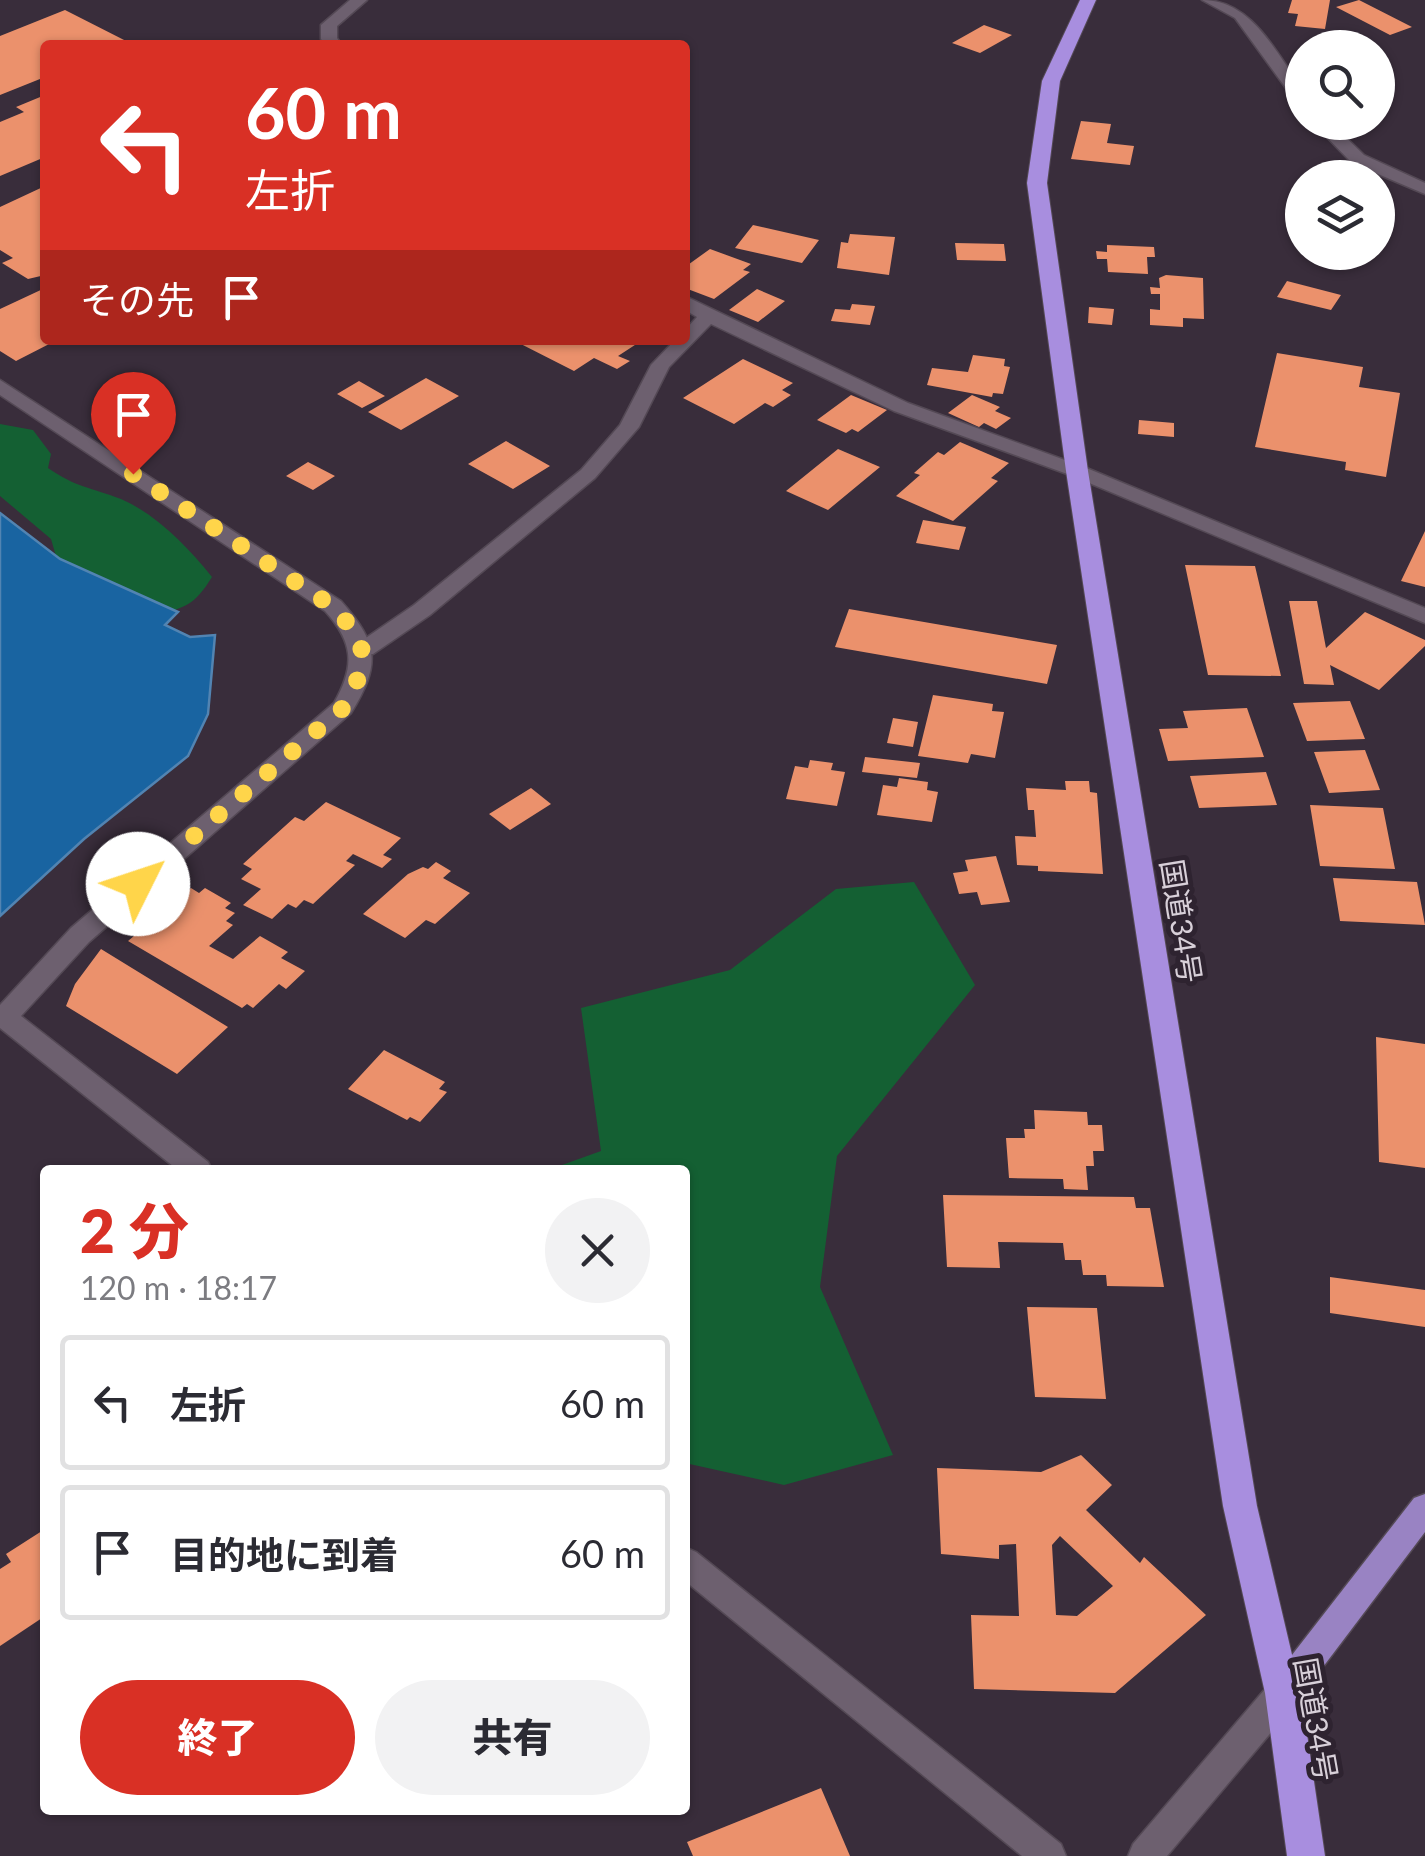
<!DOCTYPE html>
<html lang="ja">
<head>
<meta charset="utf-8">
<style>
	body { margin:0; font-family:Lato,"Noto Sans JP",sans-serif; background:#f2f2f3; color:#2b2b33; height:100vh; display:flex; flex-direction:column; font-size:38px; white-space:nowrap }
	* { box-sizing:border-box; margin:0 }
	p { font-size:32px; color:#7c7c81 }
	.icon { flex:none; width:55px; height:55px; fill:none; stroke:currentColor; stroke-width:2; stroke-linecap:round; stroke-linejoin:round }
	.map { position:relative; flex:1; overflow:hidden }
	.panel { position:absolute; left:40px; top:1165px; width:650px; height:650px; display:flex; flex-direction:column; background:#fff; border-radius:10px; box-shadow:0 2px 8px #0004 }
	.panel>* { flex:none }
	.guide { position:absolute; left:40px; top:40px; width:650px; height:305px; border-radius:10px; box-shadow:0 2px 8px #0004; background:#d93025; color:#fff; overflow:hidden }
	.controls { position:absolute; left:1285px; top:30px; display:grid; gap:20px }
	.controls a { display:grid; place-items:center; width:110px; height:110px; border-radius:50%; background:#fff; box-shadow:0 2px 8px #0004; font-size:50px }
	.pin { position:absolute; display:grid; place-items:center; width:85px; height:85px; color:#fff; margin:-102px -42px; border-radius:50% 50% 50% 0; rotate:-45deg; box-shadow:0 0 10px #0007 }
	.pin .icon { rotate:45deg }
	.me { position:absolute; width:110px; margin:-55px; rotate:49deg; stroke-linejoin:round; filter:drop-shadow(0 0 8px #0008) }
	.turn { display:flex; align-items:center; gap:35px; height:210px; padding:0 40px; font-size:45px }
	.turn .icon { width:130px; height:130px; stroke-width:2.5 }
	.turn b { display:block; font-size:70px; line-height:85px }
	.then { display:flex; align-items:center; height:95px; padding:0 40px; background:#0003; gap:20px; font-size:38px }
	.round { display:grid; place-items:center; flex:none; width:105px; height:105px; border-radius:52px; background:#f2f2f3 }
	.overview { display:flex; align-items:center; justify-content:space-between; height:170px; padding:0 40px }
	h1 { font-size:60px; font-weight:800; line-height:75px; color:#d93025 }
	.cta { display:flex; gap:20px; margin-top:auto; padding:20px 40px }
	.cta a { flex:1; height:115px; border-radius:60px; background:#d93025; color:#fff; font-size:40px; font-weight:800; line-height:115px; text-align:center }
	.cta a+a { background:#f2f2f3; color:#2b2b33 }
	ul { padding:0; list-style:none }
	li { display:flex; align-items:center; gap:30px; height:135px; margin:0 20px 15px; padding:0 20px; border:5px solid #e1e1e2; border-radius:10px }
	li div { flex:1 }
	li b { display:block; font-size:38px }
	li em { font-style:normal }
	.map>svg:first-child { display:block }
	.green { fill:#146033 }
	.water { fill:#1964a1; stroke:#5284b2; stroke-width:2.5 }
	.building { fill:#eb916c; fill-rule:evenodd }
	.lines { fill:none; stroke-linecap:round; stroke-linejoin:round }
	.minor-casing { stroke:#544955; stroke-width:3 }
	.tertiary-casing { stroke:#544955; stroke-width:3 }
	.secondary-casing { stroke:#544955; stroke-width:3 }
	.primary-casing { stroke:#544955; stroke-width:3 }
	.trunk-casing { stroke:#544955; stroke-width:2 }
	.minor { fill:#6d606f; fill-rule:evenodd }
	.tertiary { fill:#6d606f; fill-rule:evenodd }
	.secondary { fill:#6d606f; fill-rule:evenodd }
	.primary { fill:#9983c3; fill-rule:evenodd }
	.trunk { fill:#a88edf; fill-rule:evenodd }
	.route { stroke:#ffd54a; stroke-width:18; stroke-dasharray:0 32.4 }
	.labels { text-anchor:middle; dominant-baseline:central; stroke-width:10; stroke-linejoin:round; paint-order:stroke }
	.street-label { font-size:30px; fill:#d8d0d9; stroke:#2e2330 }
</style>
</head>
<body>
<div class="map">
<svg width="1425" height="1856" viewBox="0 0 1425 1856">
	<rect width="100%" height="100%" fill="#392d3b"/>
	<path class="green" d="M0,424L33,430L51,454L48,468C77,488 90,487 121,499C156,514 188,547 212,577C194,606 186,607 154,616L60,570L51,539L0,496Z
		M914,882L975,985L837,1156L820,1287L893,1455L784,1485L685,1463V1170H548L601,1151L581,1008L730,970L836,889Z"/>
	<path class="water" d="M0,513L60,559L178,612L165,625L190,637L215,635L208,714L188,756L84,839L0,916Z"/>
	<path class="building" d="M1292,0H1330L1325,29L1295,26L1298,14L1288,13Z
		M1359,0L1412,27L1390,35L1336,7Z
		M65,10L128,42L45,45V77L0,95V36Z
		M984,25L1012,35L980,53L952,43Z
		M45,95V157L0,176V122L24,112L16,107Z
		M1081,121L1111,124L1107,143L1134,146L1130,165L1071,159Z
		M45,186V275L28,279L2,263L13,258L0,250V207Z
		M753,225L819,240L802,263L735,248Z
		M850,234L895,237L889,275L837,268L841,242L848,243Z
		M955,243L1004,244L1006,261L957,260Z
		M1107,245L1154,247L1155,257H1147L1148,274L1108,272L1107,259H1097L1096,251L1107,252Z
		M710,249L751,264L743,270L750,272L714,299L685,288V267Z
		M1166,275L1203,278L1204,319L1183,318V327L1150,325V309L1160,310V294H1151L1150,287L1160,288L1159,278Z
		M1287,281L1341,295L1331,310L1277,297Z
		M45,288V340H57L16,361L0,351V309Z
		M757,289L785,301L758,322L729,310Z
		M852,304L875,306L870,325L831,321L835,309L850,310Z
		M1089,307L1114,309L1112,325L1088,323Z
		M513,340H631L638,343L618,356L630,361L617,369L594,358L574,371Z
		M1277,353L1363,367L1359,387L1400,393L1386,477L1345,470L1346,462L1255,447Z
		M973,355L1005,359L1004,366L1010,367L1003,394L993,393L992,397L927,385L932,368L968,372Z
		M743,359L793,383L782,390L791,395L773,407L765,403L734,424L683,398Z
		M426,378L459,396L401,430L368,412Z
		M359,381L385,396L362,408L337,394Z
		M851,395L887,410L858,432L852,429L846,433L817,420Z
		M972,395L1000,407L995,411L1011,418L996,429L984,423L979,427L948,413Z
		M1139,420L1174,423V437L1138,434Z
		M506,441L550,466L513,489L468,464Z
		M960,442L1009,463L991,478L998,481L953,521L896,496L920,475L914,473L938,452L944,455Z
		M838,449L880,467L828,510L786,491Z
		M308,462L335,476L313,490L286,476Z
		M923,520L966,527L959,550L916,543Z
		M1425,531V587L1401,581Z
		M1185,565L1255,566L1281,676L1208,675Z
		M1289,601H1317L1326,648L1365,612L1425,640V646L1379,690L1330,665L1334,685L1304,684Z
		M849,609L1057,645L1047,684L835,647Z
		M933,695L993,704L992,711L1004,712L995,758L971,754L968,763L918,756Z
		M1350,701L1365,739L1307,741L1293,703Z
		M1247,708L1264,757L1168,761L1159,729L1188,728L1183,711Z
		M893,718L918,722L913,747L887,743Z
		M1365,750L1380,790L1329,793L1314,752Z
		M865,757L920,763L917,778L862,772Z
		M810,760L833,763L831,770L845,772L837,806L786,799L795,766L808,768Z
		M1266,772L1277,805L1199,808L1190,776Z
		M899,778L928,782L927,790L938,792L932,822L877,815L883,785L897,787Z
		M1065,781H1089L1090,792L1097,793L1103,874L1038,871V866L1017,865L1015,836L1036,837L1034,810H1028L1026,788L1066,790Z
		M531,788L551,804L510,830L489,814Z
		M326,802L401,838L383,855L392,859L382,868L353,854L346,861L355,865L313,904L304,900L296,908L288,904L272,919L243,905L261,889L241,879L252,869L243,864L295,817L304,821Z
		M1310,805L1383,808L1395,869L1320,866Z
		M996,856L1010,902L981,905L977,892L959,894L953,873L968,871L965,860Z
		M436,862L451,871L443,878L470,893L435,924L426,920L405,938L363,914L408,874L423,867L428,869Z
		M1333,878L1417,882L1425,925L1340,921Z
		M191,888L199,893L205,888L231,903L225,908L235,913L226,921L233,925L209,946L233,959L260,936L288,952L281,958L305,971L286,989L279,984L253,1008L247,1004L242,1008L128,941Z
		M101,949L228,1027L177,1074L66,1006L75,984Z
		M1376,1037L1425,1044V1168L1379,1162Z
		M384,1050L445,1082L439,1089L447,1092L420,1122L410,1117L407,1120L348,1089Z
		M1034,1110L1087,1112L1088,1125H1102L1104,1151H1093L1094,1166H1086L1088,1190L1064,1189L1063,1179L1009,1178L1006,1138H1025L1024,1129H1035Z
		M943,1195L1134,1197L1136,1208H1150L1164,1287L1107,1286L1106,1275H1083L1081,1260H1065L1063,1243L998,1242L1000,1268L947,1267Z
		M1330,1277L1425,1290V1327L1330,1313Z
		M1027,1307L1097,1308L1106,1399L1035,1397Z
		M1081,1455L1112,1485L1086,1510L1140,1563L1144,1557L1206,1615L1115,1693L974,1689L971,1615L1019,1616L1016,1544L999,1545V1559L941,1554L937,1468L1041,1472ZM1060,1536L1113,1586L1077,1616L1056,1615L1052,1545Z
		M45,1529V1616L0,1646V1569L11,1562L6,1554Z
		M821,1788L850,1856H693L687,1842Z"/>
	<g class="lines">
		<defs>
			<path id="minor" d="M350,0H367L337,26V38L342,45H326L321,39V25Z
				M685,296L908,403L1084,467L1425,608V623L1070,475L894,411L711,324L669,367L639,427L595,478L430,615L373,654H357L354,649L357,644L414,605L581,470L620,425L651,365L675,340H685V330L697,317L685,310Z"/>
			<path id="tertiary" d="M1202,0C1252,0 1275,52 1302,88V104L1296,102L1235,18Z
				M1312,122H1330L1364,155L1425,183V194L1352,163Z
				M0,380L341,601C379,644 381,664 351,713L89,942L21,1016L208,1162L212,1170H178L0,1028V1005L71,928L334,703C355,666 354,643 325,611L0,395Z
				M685,1547L696,1552L1061,1844L1066,1856H1022L685,1581Z"/>
			<path id="secondary" d="M1283,1677L1295,1682L1299,1693L1295,1704L1167,1856H1128L1133,1844L1271,1682Z"/>
			<path id="primary" d="M1425,1494V1532L1295,1704L1283,1709L1271,1704L1267,1693L1271,1682L1414,1498Z"/>
			<path id="trunk" d="M1080,0H1096L1060,81L1047,183L1088,471L1257,1506L1301,1693L1325,1856H1287L1265,1693L1223,1506L1066,471L1027,183L1042,81Z"/>
		</defs>
		<use href="#minor" class="minor-casing"/>
		<use href="#tertiary" class="tertiary-casing"/>
		<use href="#secondary" class="secondary-casing"/>
		<use href="#primary" class="primary-casing"/>
		<use href="#trunk" class="trunk-casing"/>
		<use href="#minor" class="minor"/>
		<use href="#tertiary" class="tertiary"/>
		<use href="#secondary" class="secondary"/>
		<use href="#primary" class="primary"/>
		<use href="#trunk" class="trunk"/>
	</g>
	<g class="lines">
		<path class="route" d="M133,474L332,606C371,646 370,661 343,708L138,884"/>
	</g>
	<g class="labels">
		<g class="street-label">
			<text transform="translate(1182 921) rotate(81)">国道34号</text>
			<text transform="translate(1317 1719) rotate(80)">国道34号</text>
		</g>
	</g>
</svg>
<div class="controls">
<a><svg class="icon" aria-label="search" viewBox="0 0 24 24"><circle cx="10" cy="10" r="6"/><path d="M15 15l6 6"/></svg></a>
<a><svg class="icon" aria-label="layers" viewBox="0 0 24 24"><path d="M12 4l9 5-9 5-9-5zM3 14l9 5 9-5"/></svg></a>
</div>
<div class="pin" style="left:133px;top:474px;background:#d93025"><svg class="icon" aria-label="arrive" viewBox="0 0 24 24"><path d="M6 21V4h12l-3 4 3 4H6"/></svg></div>
<svg class="me" style="left:138px;top:884px" viewBox="-20 -20 40 40"><circle r="19" fill="#fff"/><path d="M0-13L10 11 0 6-10 11z" fill="#ffd54a"/></svg>
<div class="guide">
<div class="turn"><svg class="icon" aria-label="left" viewBox="0 0 24 24"><path d="M17 20v-9H6M10 6l-5 5 5 5"/></svg><div><b>60 m</b>左折</div></div>
<div class="then">その先<svg class="icon" aria-label="arrive" viewBox="0 0 24 24"><path d="M6 21V4h12l-3 4 3 4H6"/></svg></div>
</div>
<section class="panel">
<div class="overview"><div><h1>2 分</h1><p>120 m · 18:17</p></div><a class="round"><svg class="icon" aria-label="close" viewBox="0 0 24 24"><path d="M6 6l12 12M18 6L6 18"/></svg></a></div>
<ul>
<li><svg class="icon" aria-label="left" viewBox="0 0 24 24"><path d="M17 20v-9H6M10 6l-5 5 5 5"/></svg><div><b>左折</b></div><em>60 m</em></li>
<li><svg class="icon" aria-label="arrive" viewBox="0 0 24 24"><path d="M6 21V4h12l-3 4 3 4H6"/></svg><div><b>目的地に到着</b></div><em>60 m</em></li>
</ul>
<div class="cta"><a>終了</a><a>共有</a></div>
</section>
</div>
</body>
</html>
